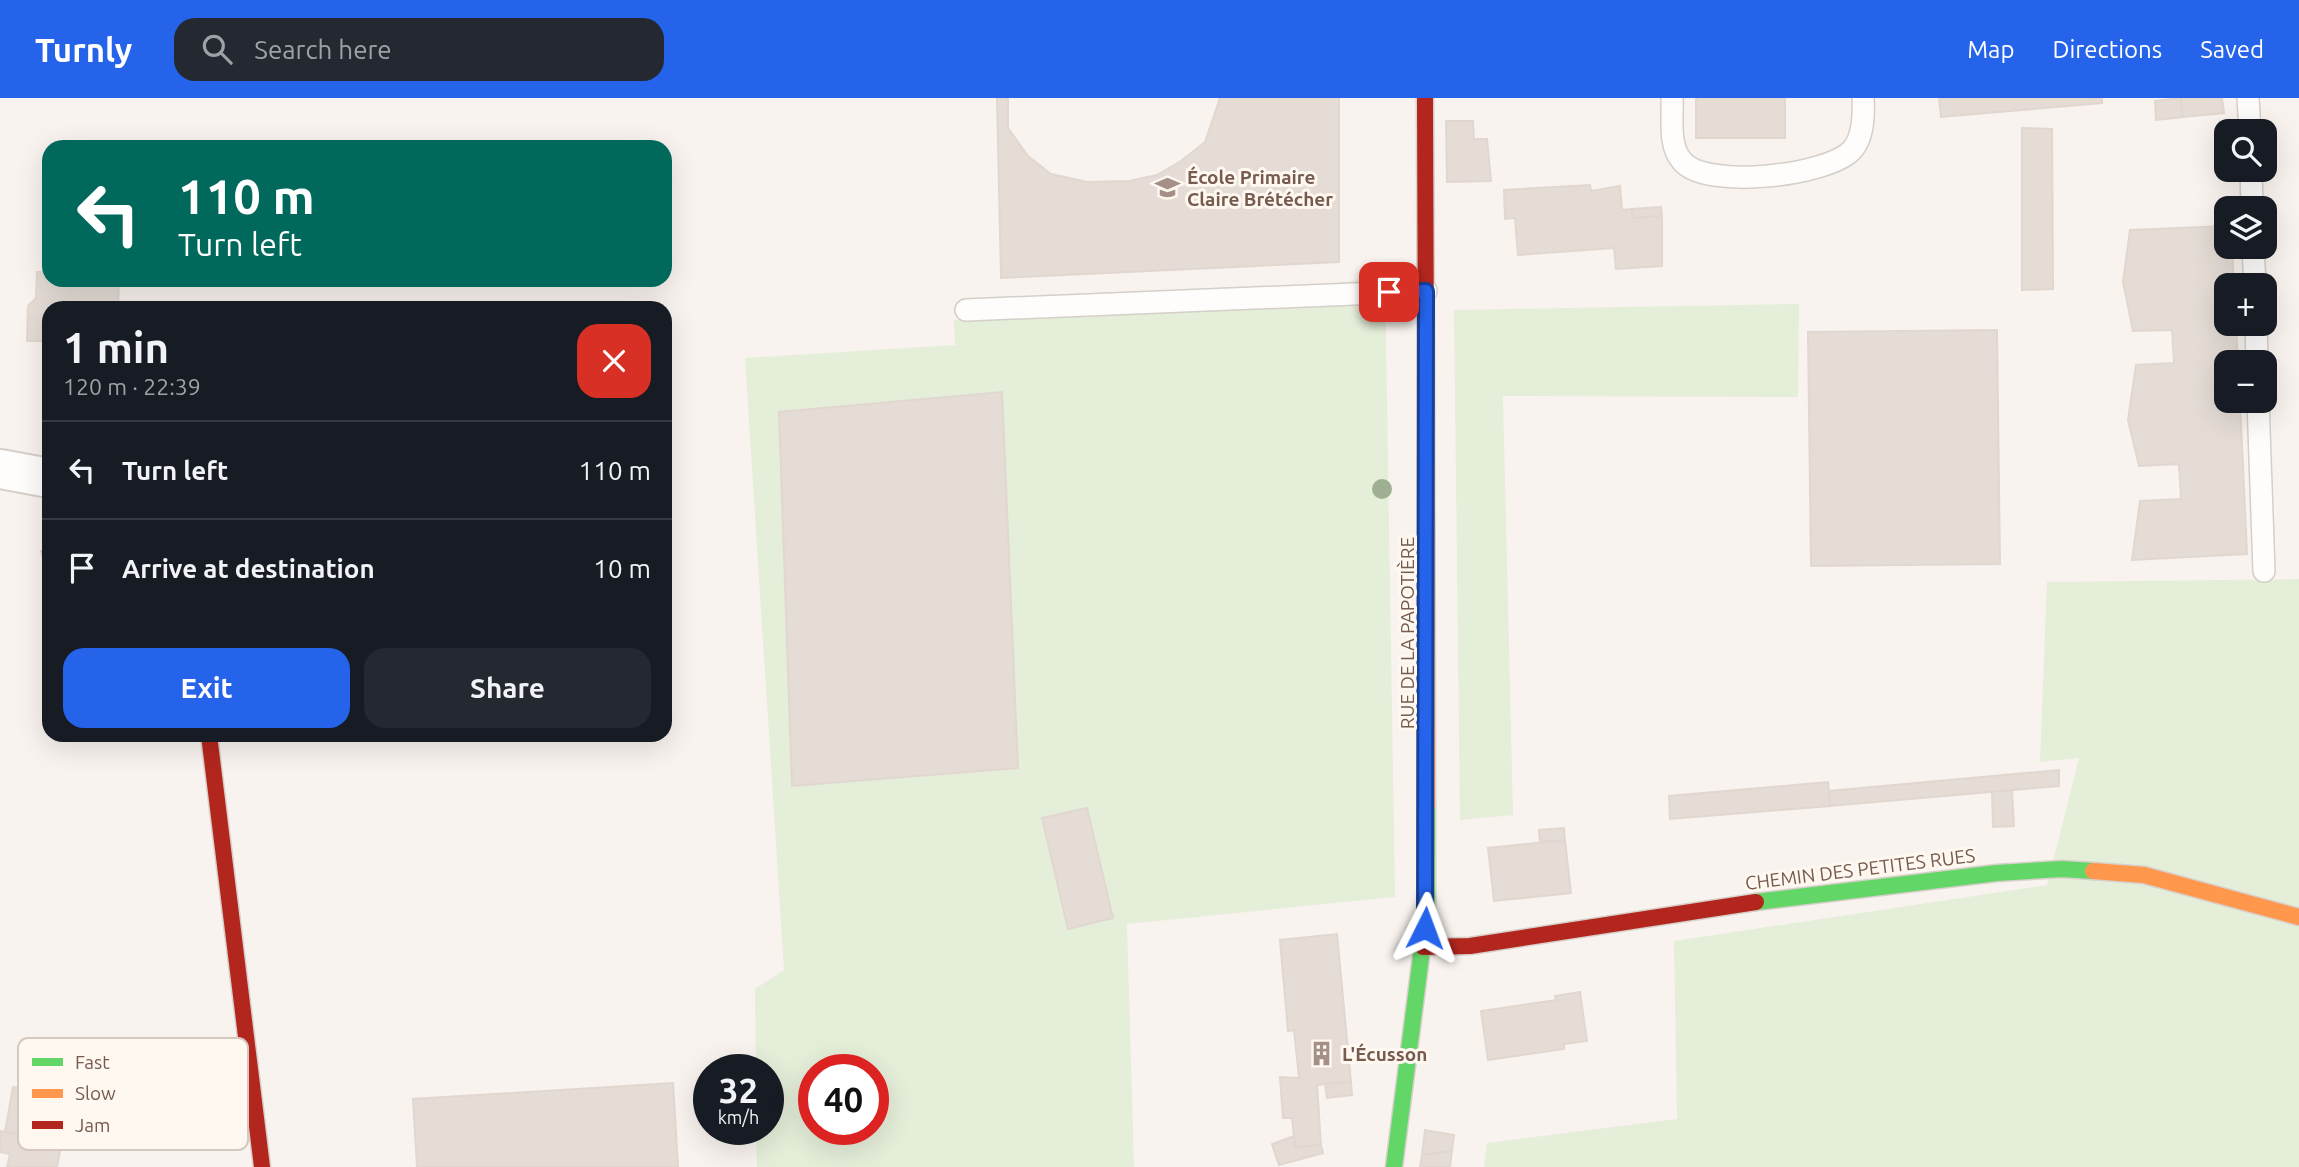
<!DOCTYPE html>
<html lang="en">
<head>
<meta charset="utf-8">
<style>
	body { margin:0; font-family:Ubuntu,sans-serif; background:#242831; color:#f1f3f6; height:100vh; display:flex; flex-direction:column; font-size:26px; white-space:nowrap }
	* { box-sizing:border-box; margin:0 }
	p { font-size:23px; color:#9ea1a6 }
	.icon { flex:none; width:38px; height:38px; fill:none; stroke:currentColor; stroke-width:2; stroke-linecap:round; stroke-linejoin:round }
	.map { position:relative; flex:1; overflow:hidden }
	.side { position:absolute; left:42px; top:203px; width:630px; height:441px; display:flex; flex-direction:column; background:#171b24; border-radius:21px; box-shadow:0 7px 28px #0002 }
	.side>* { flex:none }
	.hud { position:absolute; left:42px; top:42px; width:630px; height:147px; border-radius:21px; box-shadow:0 7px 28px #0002; background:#00695c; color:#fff; overflow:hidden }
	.fabs { position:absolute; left:2214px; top:21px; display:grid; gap:14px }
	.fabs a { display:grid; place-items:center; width:63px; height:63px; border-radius:14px; background:#171b24; box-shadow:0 7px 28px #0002; font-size:35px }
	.speed { position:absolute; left:693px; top:956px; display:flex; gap:14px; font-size:35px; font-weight:700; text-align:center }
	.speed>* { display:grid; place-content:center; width:91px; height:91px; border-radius:50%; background:#171b24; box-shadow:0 7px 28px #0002; line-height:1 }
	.speed small { font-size:18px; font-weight:400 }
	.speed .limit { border:10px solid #d22; background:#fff; color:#111 }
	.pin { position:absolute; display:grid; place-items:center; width:60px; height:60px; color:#fff; margin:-30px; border-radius:14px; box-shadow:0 4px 10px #0006 }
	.me { position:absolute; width:77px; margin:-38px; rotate:3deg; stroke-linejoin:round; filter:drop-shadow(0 0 5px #0008) }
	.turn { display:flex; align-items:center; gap:24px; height:147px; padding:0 21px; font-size:32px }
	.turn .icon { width:91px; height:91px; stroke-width:2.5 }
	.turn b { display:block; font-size:49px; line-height:60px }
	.round { display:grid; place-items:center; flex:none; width:74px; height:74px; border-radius:21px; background:#242831 }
	.summary { display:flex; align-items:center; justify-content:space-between; height:119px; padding:0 21px }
	h1 { font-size:42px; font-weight:700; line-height:52px }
	.cta { display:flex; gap:14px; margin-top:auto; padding:14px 21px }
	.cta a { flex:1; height:80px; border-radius:21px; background:#2563eb; color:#fff; font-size:28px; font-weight:700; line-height:80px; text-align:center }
	.cta a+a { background:#242831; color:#f1f3f6 }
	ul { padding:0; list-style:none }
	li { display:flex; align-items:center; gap:21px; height:98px; padding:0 21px; border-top:2px solid #363941 }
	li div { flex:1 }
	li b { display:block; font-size:26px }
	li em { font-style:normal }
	header { display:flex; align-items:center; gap:42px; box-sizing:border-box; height:98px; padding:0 35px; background:#2563eb; color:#fff }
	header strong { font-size:33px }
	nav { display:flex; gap:38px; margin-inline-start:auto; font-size:24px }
	.search { width:490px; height:63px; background:#242831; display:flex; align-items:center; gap:18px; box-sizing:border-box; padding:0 24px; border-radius:21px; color:#9ea1a6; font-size:26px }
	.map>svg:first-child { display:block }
	.green { fill:#e5eed9; fill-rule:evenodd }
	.building { fill:#e4dcd5; stroke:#e1d7d0; stroke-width:2 }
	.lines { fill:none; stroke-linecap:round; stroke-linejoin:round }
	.lane-casing { stroke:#d5cfc9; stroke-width:24 }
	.street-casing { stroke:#d5cfc9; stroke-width:42 }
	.fast-casing { stroke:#d8d0ca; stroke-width:19 }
	.slow-casing { stroke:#d8d0ca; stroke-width:19 }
	.jam-casing { stroke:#d8d0ca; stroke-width:19 }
	.lane { stroke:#fefdfc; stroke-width:21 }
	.street { stroke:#fefdfc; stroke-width:38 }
	.fast { stroke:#63d668; stroke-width:16 }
	.slow { stroke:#ff974d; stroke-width:16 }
	.jam { stroke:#b3261e; stroke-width:16 }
	.tree { fill:#9fb092 }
	.route-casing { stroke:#184099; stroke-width:18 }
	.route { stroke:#2563eb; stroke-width:12 }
	.labels { text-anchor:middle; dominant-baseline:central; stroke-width:6; stroke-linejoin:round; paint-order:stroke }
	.poi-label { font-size:19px; font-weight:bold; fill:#765b4e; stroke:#fef8f0; text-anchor:start }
	.street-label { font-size:19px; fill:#765b4e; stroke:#fef8f0 }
	.key { fill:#fef8f0; stroke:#d5c9bf; stroke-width:2 }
	.key-label { font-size:19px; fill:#765b4e }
</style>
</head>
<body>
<header>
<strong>Turnly</strong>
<div class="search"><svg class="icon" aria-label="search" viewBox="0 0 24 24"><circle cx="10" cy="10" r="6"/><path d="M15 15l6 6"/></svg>Search here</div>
<nav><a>Map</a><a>Directions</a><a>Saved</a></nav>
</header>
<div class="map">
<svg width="2299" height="1069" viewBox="0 0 2299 1069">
	<rect width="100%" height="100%" fill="#f8f3ee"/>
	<path class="green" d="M1385,180L1395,799L1127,826L1134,1069H757L756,1031H768V971H756L755,891L784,872L745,260L955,247L954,222ZM814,971H873V1031H814Z
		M1799,206L1798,299L1503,298L1513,717L1460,722L1454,212Z
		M2299,481V1069H1484L1487,1045L1677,1021L1674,843L2047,787L2079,660L2040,664L2047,484Z"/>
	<path class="building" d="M997,0H1008V30L1028,58L1051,76L1087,84L1129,83L1157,77L1181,63L1205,44L1220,0H1339V164L1001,180Z
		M1696,0H1785V40H1696Z
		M1939,0H2102V5L1941,19Z
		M2181,0L2183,19L2156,22L2155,3Z
		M2181,0H2222L2224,15L2183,19Z
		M1446,23H1473L1474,41H1487L1491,83L1447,84Z
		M2022,30L2052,31L2053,191L2022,192Z
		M1590,87L1591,93L1620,88L1622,112L1632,111V120L1662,118V168L1616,171L1614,150L1518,157L1515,120L1505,121L1504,92Z
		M1661,109L1662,118L1632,120V111Z
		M2226,128V149H2232L2234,187H2226V226H2236L2238,264H2226V303H2240L2247,456L2132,462L2140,403L2181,401L2179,366L2139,368L2128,322L2136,267L2174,265L2172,232L2133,233L2123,184L2130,132Z
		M37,174H49V182H119L118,210H49V243H27L28,208L36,200Z
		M1997,232L2000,466L1811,468L1808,234Z
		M1002,294L1018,670L792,688L779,314Z
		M49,451V481L41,453Z
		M2059,672V688L1830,708L1829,693Z
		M1828,684L1830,708L1670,721L1669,698Z
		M2012,692L2014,728L1993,729L1992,694Z
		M1087,710L1113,820L1068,831L1042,720Z
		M1564,730L1565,742L1540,744L1539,732Z
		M1565,742L1571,795L1494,803L1488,750Z
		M1337,836L1351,984L1317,987L1321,1047L1295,1049L1292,1020H1283L1280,979L1299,980L1294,932L1288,933L1280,842Z
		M1580,894L1587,943L1564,946V951L1488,962L1481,913L1556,902L1555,898Z
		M1351,984L1352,997L1327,1000L1325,986Z
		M673,985L678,1069H417L413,1001Z
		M13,989L58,998L50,1042L5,1034Z
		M1425,1032L1454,1037L1452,1053L1422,1057Z
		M0,1033L62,1044L57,1069H7L10,1056L0,1054Z
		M1294,1038L1295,1049L1321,1047L1323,1055L1279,1067L1272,1046Z
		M1452,1053L1450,1069H1420L1422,1057Z"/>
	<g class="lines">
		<defs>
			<path id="lane" d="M1672,0C1673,20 1668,47 1682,63C1705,92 1828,78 1852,52C1863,40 1864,16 1863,0
				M2248,0L2250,33
				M2251,72L2252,110
				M2253,149L2255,187
				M966,212L1426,193
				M2256,226L2257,264
				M2258,303L2264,473"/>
			<path id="street" d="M0,371L49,380"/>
			<path id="fast" d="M1756,804L1997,775L2062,771L2093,773
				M1394,1069L1427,812V708"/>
			<path id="slow" d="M1426,278L1427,708
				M2093,773L2144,777L2299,819"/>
			<path id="jam" d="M1425,0L1426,278
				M209,637L262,1069
				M1423,849L1470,848L1756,804"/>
		</defs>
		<use href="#lane" class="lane-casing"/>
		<use href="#street" class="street-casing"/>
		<use href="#fast" class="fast-casing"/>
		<use href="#slow" class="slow-casing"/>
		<use href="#jam" class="jam-casing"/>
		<use href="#lane" class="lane"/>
		<use href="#street" class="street"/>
		<use href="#fast" class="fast"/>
		<use href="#slow" class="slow"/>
		<use href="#jam" class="jam"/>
	</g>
	<circle class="tree" cx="1382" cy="391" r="10"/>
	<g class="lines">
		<defs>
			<path id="route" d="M1389,194L1426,193L1425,830"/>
		</defs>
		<use href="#route" class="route-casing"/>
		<use href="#route" class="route"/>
	</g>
	<defs>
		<symbol id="school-bare" viewBox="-9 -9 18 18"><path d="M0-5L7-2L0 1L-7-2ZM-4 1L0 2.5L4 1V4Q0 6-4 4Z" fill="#a49086" stroke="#fef8f0" stroke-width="2.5" paint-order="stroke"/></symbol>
		<symbol id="building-bare" viewBox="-9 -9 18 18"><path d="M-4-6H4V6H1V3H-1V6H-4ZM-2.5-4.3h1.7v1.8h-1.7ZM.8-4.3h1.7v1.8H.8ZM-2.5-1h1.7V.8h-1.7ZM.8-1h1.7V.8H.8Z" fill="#a49086" stroke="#fef8f0" stroke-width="2.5" paint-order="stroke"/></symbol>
	</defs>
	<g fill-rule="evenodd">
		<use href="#school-bare" x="1150" y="72" width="35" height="35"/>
		<use href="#building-bare" x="1304" y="938" width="35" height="35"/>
	</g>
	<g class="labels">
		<g class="poi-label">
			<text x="1187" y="79">École Primaire<tspan x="1187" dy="22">Claire Brétécher</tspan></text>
			<text x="1342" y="956">L'Écusson</text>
		</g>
		<g class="street-label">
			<text transform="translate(1407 535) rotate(-90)">RUE DE LA PAPOTIÈRE</text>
			<text transform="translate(1860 771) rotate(-7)">CHEMIN DES PETITES RUES</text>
		</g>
	</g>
	<rect x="18" y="940" width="230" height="112" rx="10" class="key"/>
	<rect x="32" y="960" width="31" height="8" fill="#63d668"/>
	<rect x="32" y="991" width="31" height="9" fill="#ff974d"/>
	<rect x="32" y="1023" width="31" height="8" fill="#b3261e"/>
	<g class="key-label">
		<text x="75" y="971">Fast</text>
		<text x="75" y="1002">Slow</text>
		<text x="75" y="1034">Jam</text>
	</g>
</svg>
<div class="fabs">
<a><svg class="icon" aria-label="search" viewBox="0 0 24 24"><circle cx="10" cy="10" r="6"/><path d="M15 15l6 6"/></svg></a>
<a><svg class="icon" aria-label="layers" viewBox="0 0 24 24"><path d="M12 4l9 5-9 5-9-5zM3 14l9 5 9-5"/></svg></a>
<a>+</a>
<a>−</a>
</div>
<div class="speed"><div>32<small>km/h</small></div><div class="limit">40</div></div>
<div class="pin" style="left:1389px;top:194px;background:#d93025"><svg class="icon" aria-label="arrive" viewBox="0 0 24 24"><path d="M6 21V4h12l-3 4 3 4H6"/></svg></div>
<svg class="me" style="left:1425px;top:830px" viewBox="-20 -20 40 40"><path d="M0-17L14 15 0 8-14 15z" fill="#2563eb" stroke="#fff" stroke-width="4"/></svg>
<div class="hud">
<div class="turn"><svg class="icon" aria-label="left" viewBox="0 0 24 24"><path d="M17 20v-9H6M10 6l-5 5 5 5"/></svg><div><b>110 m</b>Turn left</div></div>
</div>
<section class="side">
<div class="summary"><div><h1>1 min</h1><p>120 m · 22:39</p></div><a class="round" style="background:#d93025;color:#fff"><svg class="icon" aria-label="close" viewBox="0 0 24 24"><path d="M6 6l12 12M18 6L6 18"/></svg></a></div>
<ul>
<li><svg class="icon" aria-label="left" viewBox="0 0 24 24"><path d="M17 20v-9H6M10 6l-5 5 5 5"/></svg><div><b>Turn left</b></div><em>110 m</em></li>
<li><svg class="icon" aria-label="arrive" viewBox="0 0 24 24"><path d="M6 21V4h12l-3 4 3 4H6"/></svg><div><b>Arrive at destination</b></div><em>10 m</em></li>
</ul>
<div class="cta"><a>Exit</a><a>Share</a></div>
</section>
</div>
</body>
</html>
